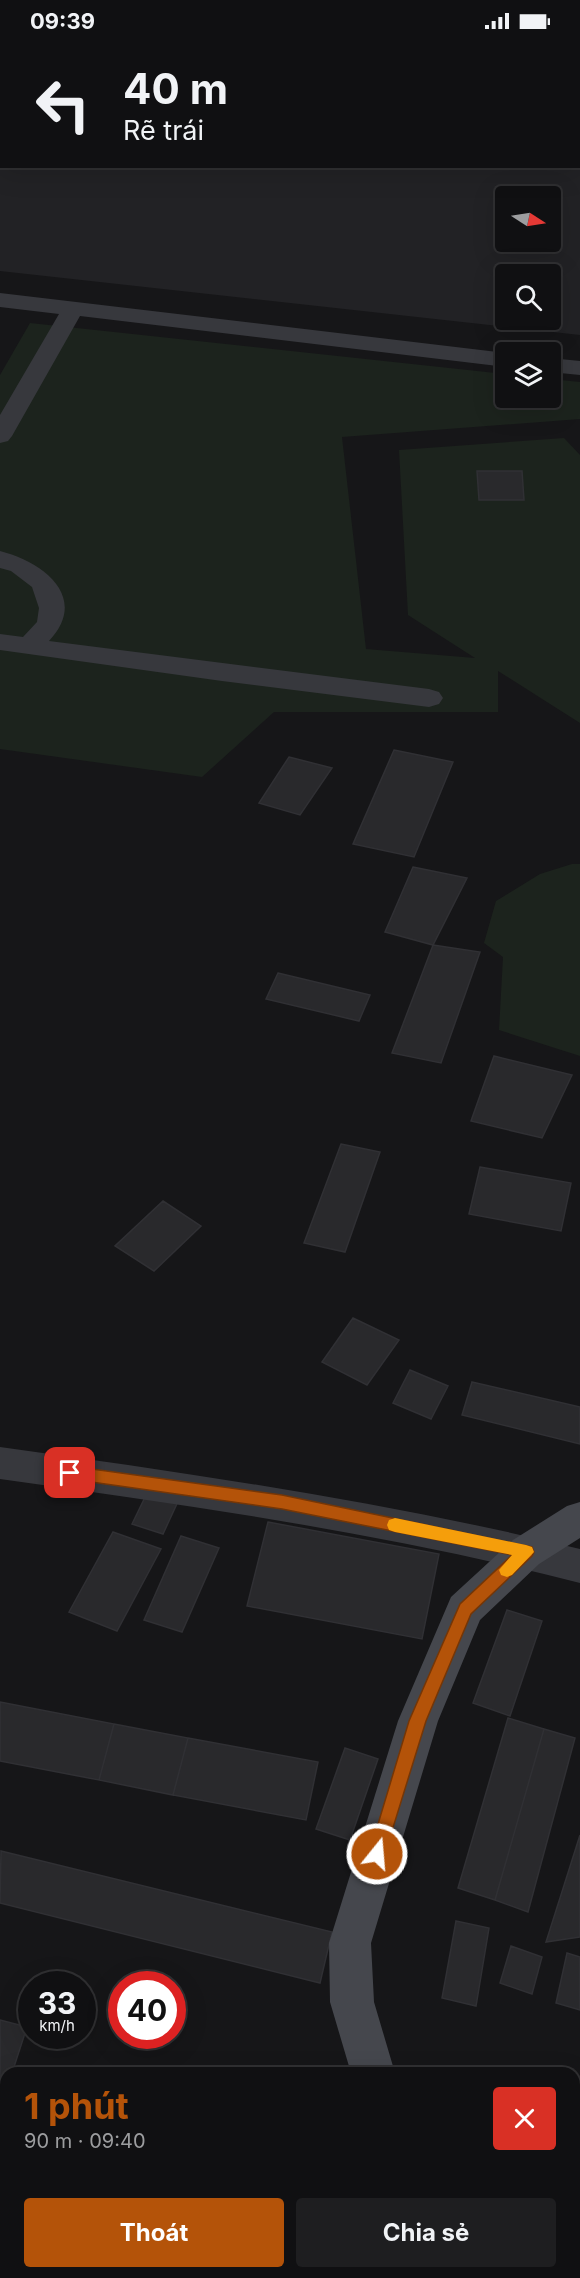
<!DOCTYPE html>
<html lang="vi">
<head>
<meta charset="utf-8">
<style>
	body { margin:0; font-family:Inter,sans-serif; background:#1e1e20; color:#f1f3f6; height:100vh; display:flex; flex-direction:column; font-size:22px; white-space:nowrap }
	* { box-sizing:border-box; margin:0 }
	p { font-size:20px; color:#9c9d9f }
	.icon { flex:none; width:33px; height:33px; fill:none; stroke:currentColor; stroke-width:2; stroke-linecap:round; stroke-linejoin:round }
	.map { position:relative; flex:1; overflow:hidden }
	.side { position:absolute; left:0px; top:2025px; width:580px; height:212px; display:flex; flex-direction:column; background:#101012; border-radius:18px 18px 0 0; box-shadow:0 6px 24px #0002,0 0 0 2px #303032 }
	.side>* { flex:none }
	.guide { position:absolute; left:0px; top:0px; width:580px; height:126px; box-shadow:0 6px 24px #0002,0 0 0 2px #303032; background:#101012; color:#f1f3f6; overflow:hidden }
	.needle { width:39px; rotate:102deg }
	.controls { position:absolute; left:495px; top:144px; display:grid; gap:12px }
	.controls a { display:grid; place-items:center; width:66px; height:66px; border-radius:6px; background:#101012; box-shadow:0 6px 24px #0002,0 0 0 2px #303032; font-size:30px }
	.speed { position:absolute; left:18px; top:1929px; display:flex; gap:12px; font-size:30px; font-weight:700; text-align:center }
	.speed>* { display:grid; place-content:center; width:78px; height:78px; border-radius:50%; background:#101012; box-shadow:0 6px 24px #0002,0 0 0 2px #303032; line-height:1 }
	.speed small { font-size:15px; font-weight:400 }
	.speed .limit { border:9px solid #d22; background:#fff; color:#111 }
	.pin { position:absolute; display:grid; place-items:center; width:51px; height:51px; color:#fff; margin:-26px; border-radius:12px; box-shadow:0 3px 9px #0006 }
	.me { position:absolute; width:66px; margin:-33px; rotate:17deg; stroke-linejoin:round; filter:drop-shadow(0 0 4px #0008) }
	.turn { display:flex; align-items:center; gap:21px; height:126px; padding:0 24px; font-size:27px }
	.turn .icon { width:78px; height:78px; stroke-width:2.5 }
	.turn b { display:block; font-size:42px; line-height:51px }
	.round { display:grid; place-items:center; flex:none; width:63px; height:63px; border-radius:6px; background:#1e1e20 }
	.head { display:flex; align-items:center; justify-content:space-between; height:102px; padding:0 24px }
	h1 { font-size:36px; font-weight:700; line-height:45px; color:#b45309 }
	.primary-button { display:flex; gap:12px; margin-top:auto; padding:12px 24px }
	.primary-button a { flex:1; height:69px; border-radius:6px; background:#b45309; color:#fff; font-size:24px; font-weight:700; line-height:69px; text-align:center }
	.primary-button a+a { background:#1e1e20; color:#f1f3f6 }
	.status { display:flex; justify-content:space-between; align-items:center; height:42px; padding:0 30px; background:#101012; direction:ltr }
	.status svg { height:16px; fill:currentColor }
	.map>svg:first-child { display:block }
	.built { fill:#222225; fill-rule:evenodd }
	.green { fill:#1c231d }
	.building { fill:#29292c; stroke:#303034; stroke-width:1.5 }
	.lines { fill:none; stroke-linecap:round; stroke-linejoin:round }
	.street { fill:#37383d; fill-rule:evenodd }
	.secondary { fill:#45474d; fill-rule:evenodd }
	.route { fill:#b45309; stroke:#753606; stroke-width:1.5 }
	.slow { fill:#f59e0b }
</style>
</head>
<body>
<div class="status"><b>09:39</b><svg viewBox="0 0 49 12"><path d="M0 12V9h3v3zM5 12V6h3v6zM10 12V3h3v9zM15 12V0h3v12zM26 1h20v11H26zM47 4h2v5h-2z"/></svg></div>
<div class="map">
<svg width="580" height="2236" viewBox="0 0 580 2236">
	<rect width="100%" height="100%" fill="#161618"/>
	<path class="built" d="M0,0H580V293L0,229ZM2,2H579V124H2ZM506,154H550V200H506ZM506,232H550V278H506Z"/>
	<path class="green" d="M30,281L505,332L506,356H550L551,337L580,340V377L342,395L366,607L475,616L408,573L399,408L564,396L580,413V681L498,629V670H274L202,735L0,707V333Z
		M572,822H580V1014L499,988L503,915L484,901L496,859L540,832Z"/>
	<path class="building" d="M477,429H522L524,458H479Z
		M394,708L453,720L414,815L353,802Z
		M289,715L332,726L300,773L259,761Z
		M413,825L467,836L433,903L385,890Z
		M433,903L480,910L441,1021L392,1011Z
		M278,931L370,953L359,979L266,957Z
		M494,1014L572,1033L542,1096L471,1079Z
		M341,1102L380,1110L345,1210L304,1201Z
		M480,1125L571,1141L561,1189L469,1172Z
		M163,1159L201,1184L154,1229L115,1204Z
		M353,1276L399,1298L367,1343L322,1320Z
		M410,1328L448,1344L431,1377L393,1361Z
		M472,1340L580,1365V1402L462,1373Z
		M151,1443L181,1453L163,1492L132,1482Z
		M268,1480L439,1512L422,1597L247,1564Z
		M113,1490L161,1507L117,1589L69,1570Z
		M181,1494L219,1506L182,1590L144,1578Z
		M507,1568L542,1579L510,1674L473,1661Z
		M0,1660L114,1682L99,1738L0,1719Z
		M508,1676L544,1687L495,1858L458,1846Z
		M114,1682L188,1696L173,1753L99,1738Z
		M544,1687L575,1696L528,1870L495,1858Z
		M188,1696L318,1720L306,1778L173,1753Z
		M345,1706L378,1717L350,1798L316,1787Z
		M580,1793V1895L546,1900Z
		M1,1809L332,1890L320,1941L0,1861Z
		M456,1879L489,1886L476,1964L442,1956Z
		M511,1904L542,1915L532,1952L500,1941Z
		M567,1911L580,1915V1968L556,1961Z
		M0,1978L27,1985L12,2031H6V2038L0,2036Z
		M574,2087L580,2089V2153L574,2151Z
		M574,2165L580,2167V2230L574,2228Z"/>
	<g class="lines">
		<path class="street" d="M0,251L506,311V325L80,274L12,394L8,399L0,401V373L59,272L0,265Z
			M550,316L580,319V333L550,330Z
			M0,509C43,520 90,555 49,599L429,647L439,650L443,656L439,662L429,665L222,639L0,608V592L23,595L37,580L39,566L32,545L11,529L0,526Z
			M0,1405C195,1432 389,1460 580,1507V1541C389,1492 195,1464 0,1437Z"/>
		<path class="secondary" d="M580,1460V1496L539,1522L480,1578L438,1679L371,1901L374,1960L395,2031H351L330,1960L329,1901L398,1679L451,1555L513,1498L567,1464Z
			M387,2230H434L435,2236H387Z"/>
	</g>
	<path class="route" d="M70,1424L282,1453L532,1505L534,1510L532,1514L471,1572L426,1679L383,1818L377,1820L371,1818L369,1812L409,1679L460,1562L512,1513L282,1467L70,1437L65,1435L63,1431L65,1426Z"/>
	<path class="slow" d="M395,1476L526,1503L532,1505L534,1510L512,1533L507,1535L501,1533L499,1528L512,1513L395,1490L389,1488L387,1483L389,1478Z"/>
</svg>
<div class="controls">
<a><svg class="needle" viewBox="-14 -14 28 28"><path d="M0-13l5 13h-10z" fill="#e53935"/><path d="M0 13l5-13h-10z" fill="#9c9d9f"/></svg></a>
<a><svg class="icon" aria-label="search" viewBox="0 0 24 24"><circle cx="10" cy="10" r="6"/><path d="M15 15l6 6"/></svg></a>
<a><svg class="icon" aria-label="layers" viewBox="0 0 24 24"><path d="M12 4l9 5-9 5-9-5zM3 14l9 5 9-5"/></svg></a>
</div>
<div class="speed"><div>33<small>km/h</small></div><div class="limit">40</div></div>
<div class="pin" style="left:70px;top:1431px;background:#d93025"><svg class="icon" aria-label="arrive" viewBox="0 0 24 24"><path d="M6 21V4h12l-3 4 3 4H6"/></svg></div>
<svg class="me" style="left:377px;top:1812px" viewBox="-20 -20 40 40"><circle r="17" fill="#b45309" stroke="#fff" stroke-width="3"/><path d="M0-11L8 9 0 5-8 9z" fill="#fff"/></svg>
<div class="guide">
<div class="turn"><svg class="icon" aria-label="left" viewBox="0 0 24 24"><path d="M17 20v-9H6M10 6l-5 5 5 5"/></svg><div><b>40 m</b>Rẽ trái</div></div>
</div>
<section class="side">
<div class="head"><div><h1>1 phút</h1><p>90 m · 09:40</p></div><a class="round" style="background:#d93025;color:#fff"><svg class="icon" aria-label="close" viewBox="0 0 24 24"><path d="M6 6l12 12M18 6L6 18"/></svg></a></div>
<div class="primary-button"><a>Thoát</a><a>Chia sẻ</a></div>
</section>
</div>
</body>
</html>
